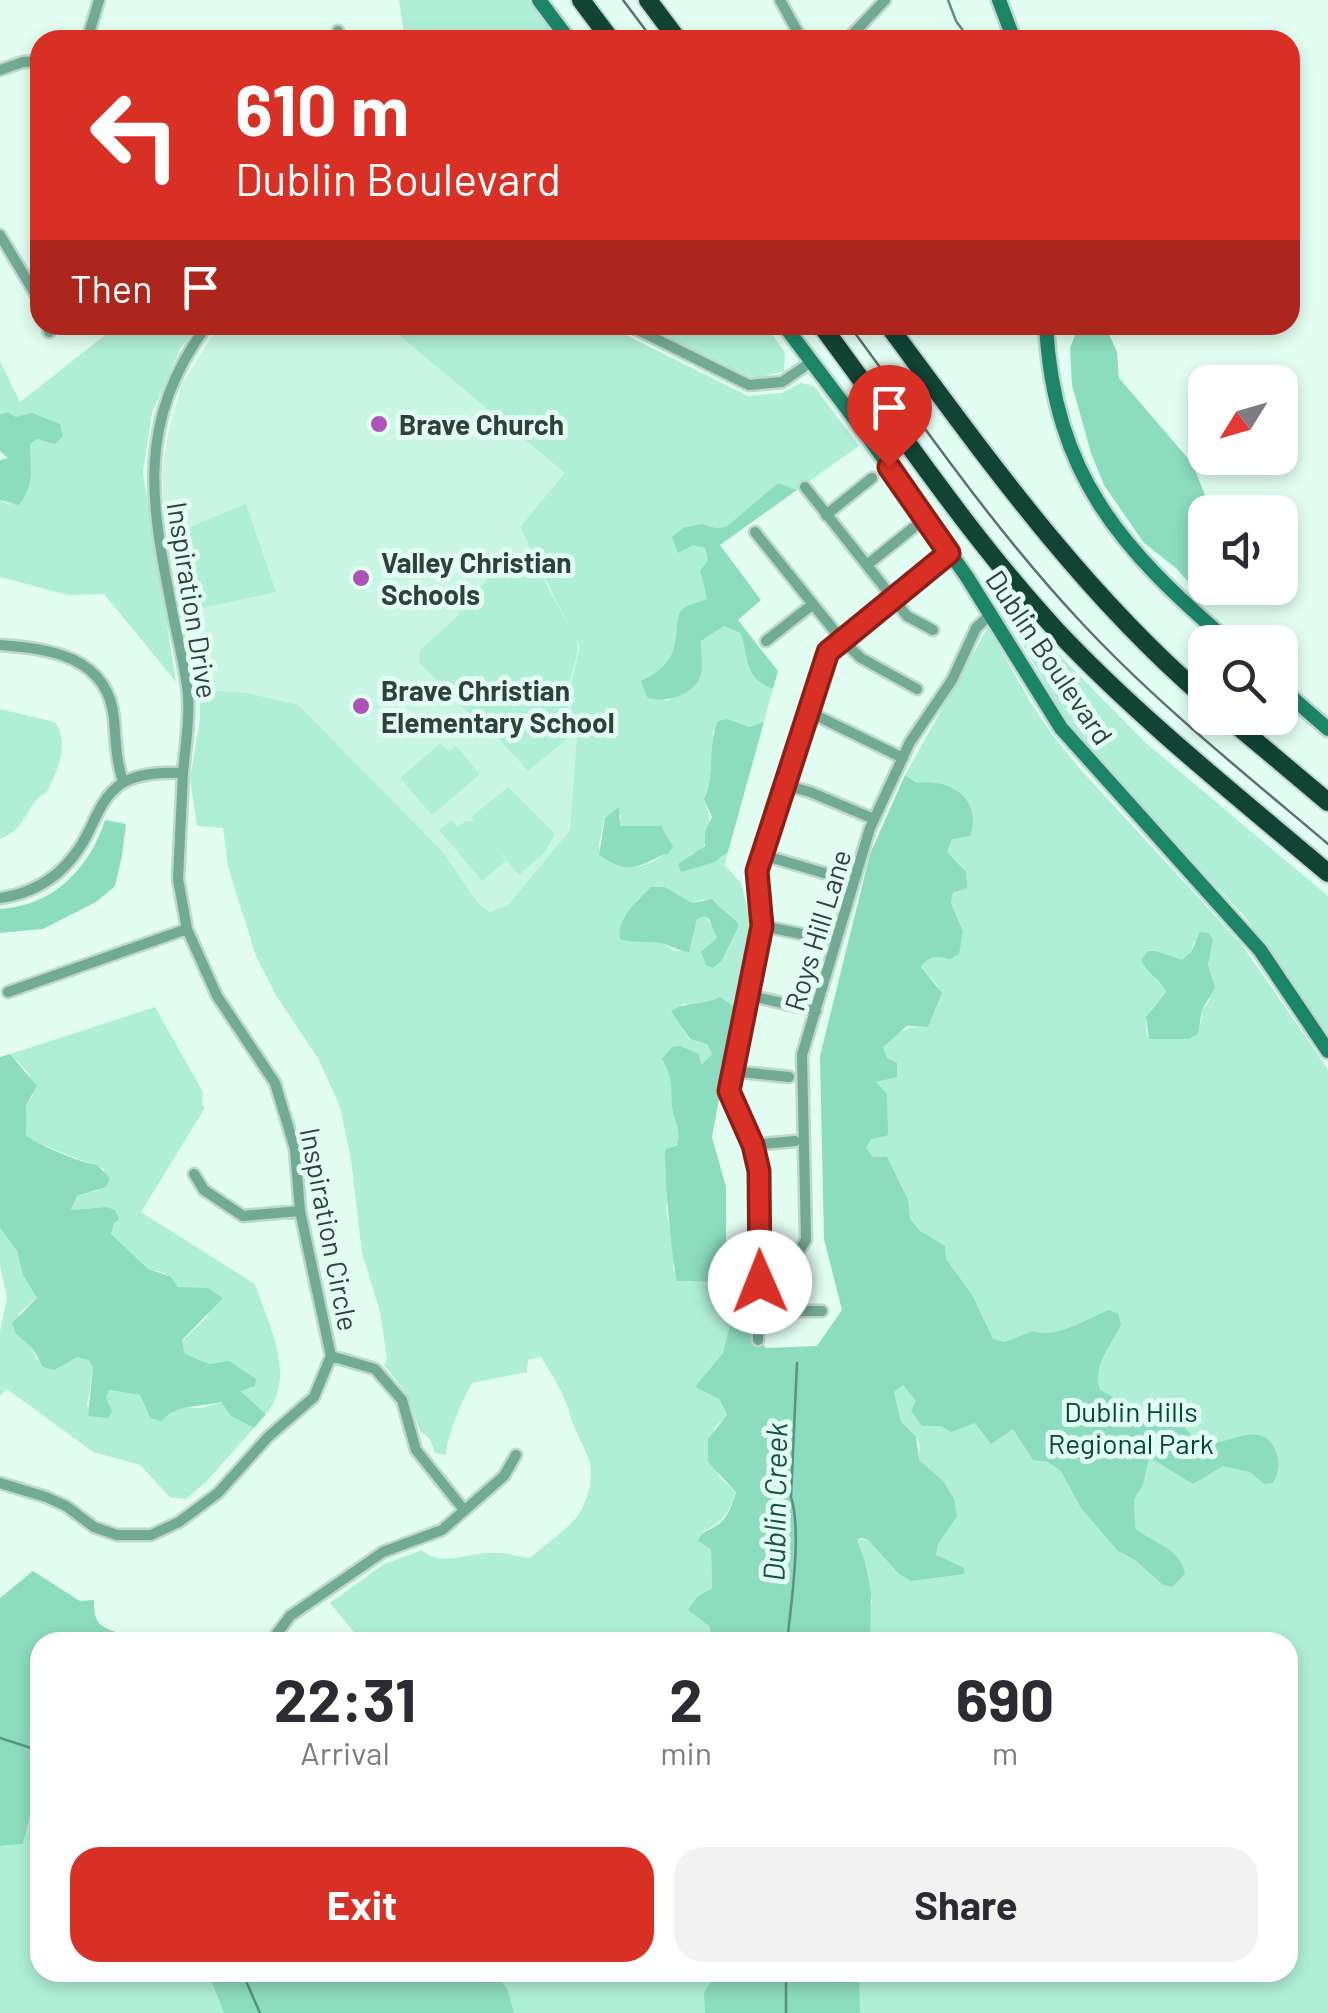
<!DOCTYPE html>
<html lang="en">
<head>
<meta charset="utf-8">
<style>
	body { margin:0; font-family:Barlow,sans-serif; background:#f2f2f3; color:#2b2b33; height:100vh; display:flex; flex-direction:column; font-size:38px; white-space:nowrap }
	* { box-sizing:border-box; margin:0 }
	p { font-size:32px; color:#7c7c81 }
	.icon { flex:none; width:55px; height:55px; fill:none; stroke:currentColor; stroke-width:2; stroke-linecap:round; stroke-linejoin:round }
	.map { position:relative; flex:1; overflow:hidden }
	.side { position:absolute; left:30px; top:1632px; width:1268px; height:350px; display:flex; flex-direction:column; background:#fff; border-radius:30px; box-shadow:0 5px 15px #0003 }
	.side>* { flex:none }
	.top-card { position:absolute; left:30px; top:30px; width:1270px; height:305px; border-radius:30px; box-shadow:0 5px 15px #0003; background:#d93025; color:#fff; overflow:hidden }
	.needle { width:65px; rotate:233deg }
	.buttons { position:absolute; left:1188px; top:365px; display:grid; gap:20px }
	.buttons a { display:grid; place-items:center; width:110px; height:110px; border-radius:20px; background:#fff; box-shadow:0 5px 15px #0003; font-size:50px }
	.pin { position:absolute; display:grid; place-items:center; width:85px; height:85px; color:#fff; margin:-102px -42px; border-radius:50% 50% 50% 0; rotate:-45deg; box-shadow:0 0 10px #0007 }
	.pin .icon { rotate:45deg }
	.me { position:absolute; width:110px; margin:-55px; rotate:359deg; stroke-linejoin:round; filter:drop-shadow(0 0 8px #0008) }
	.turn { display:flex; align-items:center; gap:35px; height:210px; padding:0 40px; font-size:45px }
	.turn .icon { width:130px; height:130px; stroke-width:2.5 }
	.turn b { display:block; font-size:70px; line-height:85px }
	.then { display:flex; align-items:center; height:95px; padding:0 40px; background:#0003; gap:20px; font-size:38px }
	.eta { display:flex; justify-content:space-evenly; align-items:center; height:170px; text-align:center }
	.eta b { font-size:60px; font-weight:700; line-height:70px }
	.button { display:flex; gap:20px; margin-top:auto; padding:20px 40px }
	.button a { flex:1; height:115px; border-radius:30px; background:#d93025; color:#fff; font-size:40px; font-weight:700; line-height:115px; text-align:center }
	.button a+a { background:#f2f2f3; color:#2b2b33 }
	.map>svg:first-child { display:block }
	.built { fill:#c9f6e4 }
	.green { fill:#b0efd7; fill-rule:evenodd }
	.forest { fill:#8cdcbf }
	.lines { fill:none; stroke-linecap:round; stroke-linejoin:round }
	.stream { stroke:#58947f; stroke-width:2.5 }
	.street-casing { stroke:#bfd8ce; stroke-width:15 }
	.secondary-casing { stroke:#bfd8ce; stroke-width:19 }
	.highway-casing { stroke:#bfd8ce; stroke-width:22 }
	.street { stroke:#71aa95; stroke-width:10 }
	.secondary { stroke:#1c8467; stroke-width:14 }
	.highway { stroke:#114435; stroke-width:18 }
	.rail { stroke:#60716b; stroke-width:2.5 }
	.route-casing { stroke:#8d1f18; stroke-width:25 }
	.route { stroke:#d93025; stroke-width:18 }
	.poi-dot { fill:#af52bc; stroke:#e2fef3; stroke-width:4 }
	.labels { text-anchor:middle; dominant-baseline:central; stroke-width:10; stroke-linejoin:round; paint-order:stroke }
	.poi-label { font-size:28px; font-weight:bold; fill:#32403b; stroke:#e2fef3; text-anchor:start }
	.street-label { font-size:28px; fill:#32403b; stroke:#e2fef3 }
	.park-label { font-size:28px; fill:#004836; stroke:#e2fef3 }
	.water-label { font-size:30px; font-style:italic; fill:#135441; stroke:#e2fef3 }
</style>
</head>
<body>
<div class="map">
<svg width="1328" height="2013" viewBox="0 0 1328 2013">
	<rect width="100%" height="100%" fill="#e2fef3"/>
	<path class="built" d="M219,325H402L401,337L566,473L520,527L580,647L568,695L577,734L570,830L508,905L490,912L478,903L443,852L199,690L164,513L162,470L169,428L182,384Z"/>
	<path class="green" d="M399,0H529L559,40H405Z
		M118,325H198L180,349L152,413L143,472L176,682L104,594L68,595L0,577V500L10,505L30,459L29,444L37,439L44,419L16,417L8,412L0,414V361L20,402Z
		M402,325H606L748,396L781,393L801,383L814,386L859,446L797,490L778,483L726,527L715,528L693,544L705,548L708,560L700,571L707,599L679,615C678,649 673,666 641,682L666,701C705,681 698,680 701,641L724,626L740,633C749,654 749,679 773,689L764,722L751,727L728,719L713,731L712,774L704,799C712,819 715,849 689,855L720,859L728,852L725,865L741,883L752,925L736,1008L682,1004L683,1029L689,1039L707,1044L712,1054L701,1065C693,1055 686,1046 673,1047L669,1053L674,1096L672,1108L678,1120L680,1136L665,1167L669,1200L666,1209L675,1253L673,1270L688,1282L704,1279L726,1282L727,1303L733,1311L723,1353L696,1387L719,1399L727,1416L714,1428L718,1476L736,1491C729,1512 724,1522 703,1531L711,1549L712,1588L697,1597L694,1615L710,1627V1642H362L330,1603L384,1564L422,1550C440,1568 473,1551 496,1553C507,1553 518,1556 530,1558C543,1546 575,1524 582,1509C604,1460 580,1452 569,1412C564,1393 552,1375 541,1357L528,1360L527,1372L472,1383C463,1399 446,1438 446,1455L435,1453L430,1439L420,1431L407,1394L384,1365L387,1360L380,1312L362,1253L351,1160L340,1107L319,1060L277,997L256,956L228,867L223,828L197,826L190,779L200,719L199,690L247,693L298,705L443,852L478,903L490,912L508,905L570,830L577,734L568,695L580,647L577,640V654L566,695L573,734L528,771L493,732L481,734L474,719L419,662L420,650L459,615L458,598L464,592L476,591L497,570L530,563L541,575L572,632L520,527L565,473L401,337ZM621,815L619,826H660L661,856C640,872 621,869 600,855L599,844L605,818ZM665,887L692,903L703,899L721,912L727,948L722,960C719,945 716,926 704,916L697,918L689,951H675L623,919L639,898Z
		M646,325H766L785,353L784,371L757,378L740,374Z
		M246,504L276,592L197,609L183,530Z
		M990,585L1146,743L1328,896V1036L1246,918L1108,771L1060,711Z
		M988,627L1032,705L1054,737L1081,770L1242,945L1328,1069V2013H292L275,1973L1288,1972V1642H776L872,1603L865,1561L857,1540H868L898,1573L920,1446L916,1436L901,1422L894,1392L903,1385L917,1401L922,1426L935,1425L835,1120L879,1086L876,1082L893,1077L883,1047C897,1031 906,1026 928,1027L938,986L921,967L926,959L938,956L963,931L951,903L953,893L957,892L917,783L905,775ZM1213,940L1208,965L1210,1000L1202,1010V1021L1190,1039H1149C1139,1017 1154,1008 1166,992L1156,951L1182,961L1191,952L1194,941Z
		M0,709L55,722C70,745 58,769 47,792C25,803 30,827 0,839Z
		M441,743L449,752L456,746L480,774L432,815L400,778Z
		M508,787L555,834L545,852L519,875L490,841L506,861L482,881L439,830L451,820L457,827L466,821L474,822L471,817Z
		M155,1007L203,1092L202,1105L205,1108L141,1212L255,1284C269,1325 297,1377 266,1414L239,1391L240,1371L229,1362L209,1364L185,1355L182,1341L208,1316L190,1288L178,1287L165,1273L148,1269L115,1239L111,1234L114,1223L105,1207L71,1210L77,1196L99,1190L104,1169L32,1141L26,1135V1104L33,1095L30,1075L10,1054Z
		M0,1228L17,1251L23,1275L37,1298L19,1313L16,1334L33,1349L36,1359L56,1370L77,1356L89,1360L93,1368L87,1407L106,1398L108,1390L140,1395L150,1418L182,1407L201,1408L222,1402L231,1416L254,1428L206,1482L186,1499L170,1497L140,1465L93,1452L7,1389L0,1396V1331L7,1298L0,1266Z
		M40,1805V1972L208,1973L224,2013H0V1846L23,1844L31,1811Z"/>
	<path class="forest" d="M1079,325H1105L1117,352L1119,378L1192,463L1212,512H1205V545L1196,556V591L1176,568L1144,543L1104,485L1091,453L1072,385L1070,348Z
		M8,412L16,417L32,413L60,424L63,436L55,444L37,439L30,444C30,469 35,485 19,505L0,500V460L8,458L0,451V414Z
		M778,483L797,490L720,545L761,600L738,620L778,671L773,689C741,676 751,658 740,633L724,626L701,641C700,651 704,665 701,674C697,694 663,705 647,697L641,681C693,658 667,621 684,608C690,604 700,602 707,599L700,571L708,560L705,548L693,545L678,553L672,537L683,528L702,524L715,528L726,527Z
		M728,719L750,727L764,722L728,852L715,862L681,872L678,864L705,846V832L712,817L704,799C716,774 707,745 718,721Z
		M905,775L917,783C950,778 983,799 970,836L952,839L947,852L966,872L967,888L953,893L951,903L963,931L959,954L950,959C937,956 929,955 921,967L942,993L928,1027L907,1026L883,1047L887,1058L897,1063V1077L876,1082L887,1094L888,1133L887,1136L871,1139L866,1148L873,1157H887L908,1200L910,1219L920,1231L945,1246L946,1259L972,1295L993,1339L1005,1342L1033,1331C1056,1340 1088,1318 1109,1310L1118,1314L1121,1324C1111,1347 1092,1364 1100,1390C1122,1400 1132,1418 1156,1426C1187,1412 1181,1435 1204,1442C1225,1449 1262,1415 1276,1452C1280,1463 1279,1473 1273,1483L1264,1484L1250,1472L1223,1466L1193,1484L1149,1457L1143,1485L1134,1499L1135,1528C1153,1544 1180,1547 1185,1574L1172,1587L1163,1585L1135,1560L1117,1550L1081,1508L1061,1471L1048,1462L1033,1460L1013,1429L991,1444L975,1423L951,1432L941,1426H922L911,1411L916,1401L903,1385L894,1392L901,1422L916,1436L919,1460L943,1481L954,1499L957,1516L938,1544L936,1555L964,1568V1574L911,1581L898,1573L868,1540L862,1538L857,1540L865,1561L871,1593L870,1642H710V1627L688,1610L697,1597L712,1588L711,1549L698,1541C704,1529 709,1531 719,1524C729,1516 732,1503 736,1492L708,1462V1439L727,1415L719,1399L695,1387L723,1353L733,1311L766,1348L817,1346L842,1310L824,1239L820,1056L870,854Z
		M619,807L620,826H661L673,847C663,860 673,850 660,856C634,870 625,872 599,855L605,818Z
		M105,820L126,824L122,856L115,886L96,902L43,929L0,933V909C53,906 89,869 105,820Z
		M651,887H665L692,903L712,899C721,911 731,914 739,925L722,960L713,968L706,965L701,952L717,938L709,919L704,916L697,919L689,952C678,951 674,947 664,944C650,940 635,944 620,939C616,919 637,901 651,887Z
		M1200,932L1209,933L1213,940L1208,965L1215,988L1202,1010L1198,1034L1189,1039H1149L1146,1017L1166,992C1161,979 1147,974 1141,960L1148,951H1156L1182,960L1191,952Z
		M720,997L736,1008L712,1137L726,1187V1282L677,1281C673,1268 662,1158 666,1149L676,1146C683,1129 673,1121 672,1106C671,1086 673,1077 662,1059L672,1047L680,1046L699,1054L701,1065L712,1054L707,1044L690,1039L671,1011C687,1001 703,1006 720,997Z
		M10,1054L37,1086L26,1105V1135C34,1144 85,1164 97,1165L110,1178L106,1187L77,1196L71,1210L106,1207L115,1210L119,1219L114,1223L111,1234L148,1269L170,1276L178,1287L208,1288L223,1298L182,1340L185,1354L209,1364L229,1361L256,1379L255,1386L240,1391L266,1414L254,1428L231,1416L221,1402C202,1407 174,1404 162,1421L150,1418L140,1395L109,1390L106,1398L112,1411L108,1418L88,1416L93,1368L89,1360L77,1357L55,1370L43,1367L33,1349L16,1334L12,1323L37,1298L23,1275L17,1251L0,1228V1057Z
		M33,1571L80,1601L94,1600C93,1636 112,1623 130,1642H40V1805L31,1811L23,1844L0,1846V1598Z
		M208,1973H497L508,1991L514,2013H224Z
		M716,1973H859L860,2013H705L704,1993Z"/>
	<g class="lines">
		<path class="stream" d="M948,0L956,21L970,40
			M787,1642C791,1606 802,1531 791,1497L797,1363
			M0,1738L40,1751
			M242,1972L260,2013
			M786,2013V1972"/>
		<defs>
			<path id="street" d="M780,0L802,40
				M338,31L339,40
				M87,40L99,0
				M847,40L885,0
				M0,70L23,62L40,61
				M0,235L40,302
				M47,325L49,332
				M628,325L749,385L782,382L811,362
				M805,487L907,616L933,630
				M826,515L872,478
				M755,532L841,639L861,658L917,689
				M867,565L913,528
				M766,641L813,604
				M0,645C50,649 108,656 114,719C116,742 116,760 123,782
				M807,711L903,758
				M183,773C185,748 190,721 188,696C186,671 179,645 174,620C152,507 133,426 207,325
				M784,785L810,792L874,819
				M763,855L841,878
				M0,898C43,892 72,867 90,829C98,812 105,795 121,784C137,773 165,772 183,773L178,879L187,929L217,996L275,1083L295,1149L300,1211L331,1356L314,1397L268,1437L218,1493L179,1522L151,1535H117L94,1527L66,1506L46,1497L0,1483
				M763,926L821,938
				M8,992L187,929
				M748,995L816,1011
				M732,1071L789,1077
				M753,1145L795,1141
				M194,1174L204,1190L243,1216L300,1211
				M759,1253L799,1251L806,1240L802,1055L870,828L910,742L952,680L976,628L991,614
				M760,1311H822
				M758,1340L759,1171L753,1145L729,1091L763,926L757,871L784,785L827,652L949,553
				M331,1356L375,1369L402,1400L416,1450L464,1510
				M275,1636L290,1616L383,1552L442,1530L504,1476L516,1455"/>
			<path id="secondary" d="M539,0L569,40
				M999,0L1014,40
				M784,325L869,438L967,577L1061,728L1260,950L1328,1051
				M1046,325C1054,475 1121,549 1229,642
				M1280,687L1328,729"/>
			<path id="highway" d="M581,0L611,40
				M648,0L678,40
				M821,325C898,428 970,537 1057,631C1140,719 1236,795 1328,873
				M888,325C986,457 1080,590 1205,698
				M1228,718L1328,802"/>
		</defs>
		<use href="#street" class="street-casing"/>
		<use href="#secondary" class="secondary-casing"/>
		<use href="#highway" class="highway-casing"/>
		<use href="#street" class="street"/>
		<use href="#secondary" class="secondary"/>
		<use href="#highway" class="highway"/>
		<path class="rail" d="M623,0L653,40
			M849,325C923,425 994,529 1079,620C1155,702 1243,772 1328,844"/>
	</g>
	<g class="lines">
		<defs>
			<path id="route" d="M760,1282L759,1171L753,1145L729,1091L762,926L757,871L828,652L949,553L889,467"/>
		</defs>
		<use href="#route" class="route-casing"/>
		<use href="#route" class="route"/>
	</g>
	<g class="poi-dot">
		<circle cx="379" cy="424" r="10"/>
		<circle cx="361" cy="578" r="10"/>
		<circle cx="361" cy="706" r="10"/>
	</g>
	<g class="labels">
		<g class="poi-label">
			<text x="399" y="424">Brave Church</text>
			<text x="381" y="562">Valley Christian<tspan x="381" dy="32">Schools</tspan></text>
			<text x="381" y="690">Brave Christian<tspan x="381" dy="32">Elementary School</tspan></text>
		</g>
		<g class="street-label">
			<text transform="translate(193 600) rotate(81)">Inspiration Drive</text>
			<text transform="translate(1050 657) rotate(56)">Dublin Boulevard</text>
			<text transform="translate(817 930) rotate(-73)">Roys Hill Lane</text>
			<text transform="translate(330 1229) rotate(79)">Inspiration Circle</text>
		</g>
		<g class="park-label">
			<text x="1131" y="1411">Dublin Hills<tspan x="1131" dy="32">Regional Park</tspan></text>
		</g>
		<g class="water-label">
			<text transform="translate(774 1502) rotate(-89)">Dublin Creek</text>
		</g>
	</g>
</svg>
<div class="buttons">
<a><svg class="needle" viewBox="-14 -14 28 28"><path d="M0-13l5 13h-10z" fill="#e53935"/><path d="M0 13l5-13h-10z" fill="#7c7c81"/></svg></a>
<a><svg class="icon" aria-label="sound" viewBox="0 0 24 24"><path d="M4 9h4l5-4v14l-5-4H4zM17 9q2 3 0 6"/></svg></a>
<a><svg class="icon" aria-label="search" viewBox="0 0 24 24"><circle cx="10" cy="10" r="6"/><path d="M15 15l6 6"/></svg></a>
</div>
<div class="pin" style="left:889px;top:467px;background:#d93025"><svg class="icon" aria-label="arrive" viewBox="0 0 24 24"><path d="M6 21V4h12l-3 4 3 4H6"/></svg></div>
<svg class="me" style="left:760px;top:1282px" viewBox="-20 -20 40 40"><circle r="19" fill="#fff"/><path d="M0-13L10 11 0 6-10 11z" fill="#d93025"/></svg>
<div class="top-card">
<div class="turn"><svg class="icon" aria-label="left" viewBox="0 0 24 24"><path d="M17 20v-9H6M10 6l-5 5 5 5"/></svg><div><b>610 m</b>Dublin Boulevard</div></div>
<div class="then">Then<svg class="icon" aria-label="arrive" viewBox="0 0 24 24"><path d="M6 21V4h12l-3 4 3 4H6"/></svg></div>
</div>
<section class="side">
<div class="eta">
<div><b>22:31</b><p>Arrival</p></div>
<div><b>2</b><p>min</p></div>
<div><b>690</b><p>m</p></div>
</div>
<div class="button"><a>Exit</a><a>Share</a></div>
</section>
</div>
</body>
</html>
